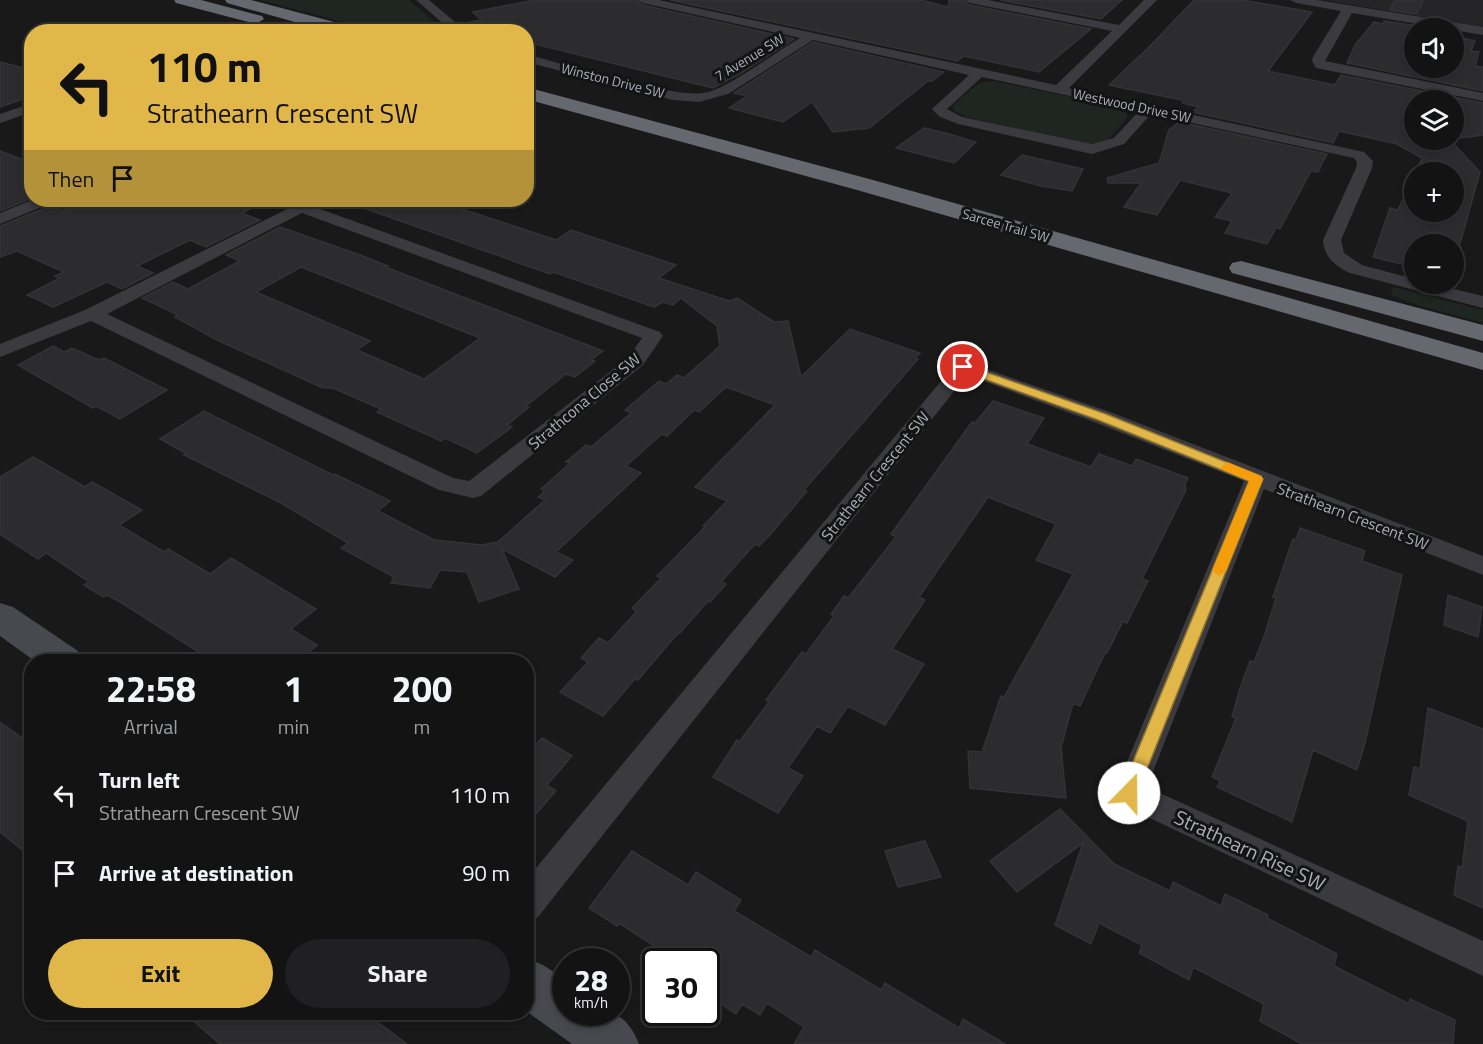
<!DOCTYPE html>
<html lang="en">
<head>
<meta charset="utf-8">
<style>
	body { margin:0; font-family:"Titillium Web",sans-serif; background:#202022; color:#f1f3f6; height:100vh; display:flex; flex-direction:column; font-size:22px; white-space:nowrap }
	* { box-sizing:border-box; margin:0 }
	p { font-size:20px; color:#9d9ea0 }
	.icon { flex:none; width:33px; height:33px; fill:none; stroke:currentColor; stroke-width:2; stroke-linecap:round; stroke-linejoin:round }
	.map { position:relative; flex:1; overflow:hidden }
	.panel { position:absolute; left:24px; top:654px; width:510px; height:366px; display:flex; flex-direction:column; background:#131314; border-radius:24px; box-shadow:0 3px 9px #0003,0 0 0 2px #323234 }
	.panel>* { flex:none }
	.guide { position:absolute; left:24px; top:24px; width:510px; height:183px; border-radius:24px; box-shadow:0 3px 9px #0003,0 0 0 2px #323234; background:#e2b749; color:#111; overflow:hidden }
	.tools { position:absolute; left:1404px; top:18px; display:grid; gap:12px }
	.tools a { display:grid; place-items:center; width:60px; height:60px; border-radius:50%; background:#131314; box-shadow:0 3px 9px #0003,0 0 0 2px #323234; font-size:30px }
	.speed { position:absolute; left:552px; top:948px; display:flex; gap:12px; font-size:30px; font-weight:700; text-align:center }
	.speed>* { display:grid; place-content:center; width:78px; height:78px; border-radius:50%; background:#131314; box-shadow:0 3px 9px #0003,0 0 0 2px #323234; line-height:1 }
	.speed small { font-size:15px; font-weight:400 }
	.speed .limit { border:3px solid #111; border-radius:9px; background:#fff; color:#111 }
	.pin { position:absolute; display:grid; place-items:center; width:51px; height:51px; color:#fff; margin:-26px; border:3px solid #fff; border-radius:50%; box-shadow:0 2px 6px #0007 }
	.me { position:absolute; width:66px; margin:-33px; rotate:22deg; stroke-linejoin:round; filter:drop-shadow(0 0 4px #0008) }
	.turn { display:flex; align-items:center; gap:21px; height:126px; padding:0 24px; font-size:27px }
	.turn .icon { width:78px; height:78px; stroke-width:2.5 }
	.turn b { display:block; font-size:42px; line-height:51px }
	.then { display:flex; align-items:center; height:57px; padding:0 24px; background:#0003; gap:12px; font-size:22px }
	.eta { display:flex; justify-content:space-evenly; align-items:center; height:102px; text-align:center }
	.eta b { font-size:36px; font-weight:700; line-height:42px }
	.button { display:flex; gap:12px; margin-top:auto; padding:12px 24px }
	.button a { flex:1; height:69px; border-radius:36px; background:#e2b749; color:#111; font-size:24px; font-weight:700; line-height:69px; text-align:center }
	.button a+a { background:#202022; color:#f1f3f6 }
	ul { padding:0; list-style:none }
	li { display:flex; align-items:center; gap:18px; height:78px; padding:0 24px }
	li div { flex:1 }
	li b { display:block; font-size:22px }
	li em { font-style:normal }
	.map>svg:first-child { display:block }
	.built { fill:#252527 }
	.green { fill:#1f2520 }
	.building { fill:#2c2c2e; stroke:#333336; stroke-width:1.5; fill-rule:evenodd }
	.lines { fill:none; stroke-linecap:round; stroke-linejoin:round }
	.street { fill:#3a3a3f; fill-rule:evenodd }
	.secondary { fill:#48494f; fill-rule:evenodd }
	.highway { fill:#666870; fill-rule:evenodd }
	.route { fill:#e2b749; stroke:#93772f; stroke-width:1.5 }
	.slow { fill:#f59e0b }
	.labels { text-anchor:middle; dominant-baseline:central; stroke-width:6; stroke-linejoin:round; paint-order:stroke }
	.far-street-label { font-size:14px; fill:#acafb9; stroke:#141415 }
	.street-label { font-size:16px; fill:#acafb9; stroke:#141415 }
	.near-street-label { font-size:20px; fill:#acafb9; stroke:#141415 }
</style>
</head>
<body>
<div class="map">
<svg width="1483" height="1044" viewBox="0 0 1483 1044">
	<rect width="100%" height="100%" fill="#19191a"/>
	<path class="built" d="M1324,0H1483V27Z"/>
	<path class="green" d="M260,0H409L445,31H377Z
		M993,81L1115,106L1125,111L1128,117L1108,140L1096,144L1078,143L967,117L953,110V105L979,83Z
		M1393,287L1483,310V323L1421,306L1391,295Z"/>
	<path class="building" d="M535,0H635L643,5L794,39L741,73L713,88L526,42V32H484L461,24L481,20L473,12Z
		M670,0H921L948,7L949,0H962L970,5L1091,29L1039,72L964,56L957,61Z
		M1000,0H1122L1101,19Z
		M1194,0H1242L1312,12L1268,71L1335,85L1341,75L1483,103V135L1454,139V100H1414V140H1450L1480,172L1459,247H1461L1454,272V244H1414V267L1373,257L1390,208L1398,210L1414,176V212H1454V172H1416L1422,158L1397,144L1339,131L1333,143L1192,112L1199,107L1183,103L1182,100L1109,85L1151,45Z
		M1395,0H1423L1417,14L1390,10Z
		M1384,21L1412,25L1410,29L1414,30V68H1454V36L1475,41L1471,51L1479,52L1475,66L1483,67V91L1347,63L1355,45L1374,22L1383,24Z
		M813,42L944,72L932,81H928L869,128L833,132L812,102L783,122L729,108L747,96L734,93Z
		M0,62L32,70V96L0,107Z
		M1179,122L1327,154L1318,172L1311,171L1280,229L1276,228L1267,244L1225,233L1232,221L1215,217L1232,193L1180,180L1157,215L1124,207L1141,183H1108L1107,178L1159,163L1169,130Z
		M924,128L949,134L976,142L954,163L896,148Z
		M0,151L32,163V198L0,211Z
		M1022,155L1083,169L1072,191L1041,186L1001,175Z
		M96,200H269L242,213L260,220L206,247L190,240L137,266L153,273L122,289L107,282L53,307L27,295L60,278L55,276L64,272L17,251L0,257V226L50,206L63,211Z
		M348,200H435L556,240L571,230L676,265L659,278L729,301L737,298L774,322L788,321L801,377L850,329L920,353L915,358L918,359L804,490L807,491L770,535L759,546L755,544L721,582L726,584L710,602L708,601L680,633L679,632L638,680L635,679L603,716L560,692L588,662L581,658L599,638L608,643L637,611L632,608L661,578L657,576L705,527L703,526L727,501L695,487L775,405L726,387L699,412L694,410L667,436L662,434L626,466L641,473L556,552L573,560L555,577L502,549L519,589L479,602L467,572L440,570L430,588L391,583L394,577L341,548L348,543L281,503L184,455L187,454L160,439L204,411L333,475L335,474L390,501L378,511L434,540L482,545L498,542L545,500L538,497L545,491L541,489L570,463L566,462L586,445L591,447L631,413L625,410L659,381L666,384L677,375L684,378L720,346L717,326L681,298L673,305L663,302L654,307L553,272L550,274L347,202Z
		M280,227L360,255L388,266L385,267L603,351L591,360L595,361L575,377L566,374L526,406L529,407L507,425L512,427L477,453L445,438L441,441L377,412L381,409L333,388H323L217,340L175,317L178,315L142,298L173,282L188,289L240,261L226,255ZM301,267L352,287L480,338L424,379L357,350L370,341L256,292Z
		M53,346L64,352L72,348L99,360L104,358L167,390L120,419L96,406L93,408L18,365Z
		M993,401L1044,418L1027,444L1091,467L1099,454L1132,466L1136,459L1188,478L1185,484L1186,490L1142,579L1148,581L1127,623L1123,621L1107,653H1105L1080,706L1073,703L1061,748L1066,798L970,788L968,751L982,752L1001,696L1004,697L1073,574L1036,560L1056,524L988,497L919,597L925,600L892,649L924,664L885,725L848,706L830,733L817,726L788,768L803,776L778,813L713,777L737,740L739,742L769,702L766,700L802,652L806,654L834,616L831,614L844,596L848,598L896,537L891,534L972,422L975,423Z
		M33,457L85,487L92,482L142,510L119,525L164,552L168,549L210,574L231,558L316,609L291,629L317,645L297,662H214L122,603L107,595L103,597L84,585L89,582L46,553L38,559L0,534V477Z
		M1300,528L1365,551L1362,561L1402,575L1365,743L1357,770L1313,750L1292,822L1217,787L1220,781L1212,777L1236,718L1232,717L1240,688L1250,661L1254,662L1264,637L1276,598L1273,597L1293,539L1296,540Z
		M1448,595L1482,607L1478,637L1444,625Z
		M1428,708L1483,729V908L1454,895L1458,866L1462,868L1468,821L1409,795L1414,767L1420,769Z
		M0,722L32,745V858L0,832Z
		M542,738L572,756L547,785L556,791L526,825V755Z
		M1060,809L1114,864L1170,891L1173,882L1221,906L1225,894L1268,915L1267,918L1337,954L1334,966L1409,1004L1410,999L1455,1020L1453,1044H1302L1260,1021L1264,1004L1193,967L1189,980L1139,953L1142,945L1099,923L1091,944L1055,925L1083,843L1017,892L990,861Z
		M925,841L941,877L898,887L885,851Z
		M632,851L688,885L696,872L741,900L734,911L811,957L815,950L881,990L885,983L959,1028L963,1019L1005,1044H794L804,1027L767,1003L760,1015L742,1004L736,1014L706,994V962H679L619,923L617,926L589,908Z
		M183,1012H364L407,1044H220Z"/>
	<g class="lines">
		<path class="street" d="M416,0H429L467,32H453Z
			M637,0H659L1056,85L1112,31L970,3L964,0H988L1119,25L1144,0H1157L1069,88L1364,152L1373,161L1372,168L1341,240L1344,253L1362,265L1414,279V284H1433L1483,296V308L1350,273C1335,266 1324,257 1323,240L1356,168L1357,162L1354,158L1151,114L1124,144L1092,154L958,124L940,117L932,109L969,75L813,40L728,94L699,102L673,100L526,62V54C564,64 678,101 709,92C734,84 776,52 800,38L643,3ZM982,77L1139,111L1114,138L1092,144L962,117L947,109Z
			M1290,0H1317L1483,27V35L1352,13L1325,61L1483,93V101L1316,68L1312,61L1313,57L1341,11L1296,3Z
			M32,103V112L0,123V114Z
			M32,200H53L51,203L0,224V213Z
			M301,202L660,332L663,336L643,365L481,496L473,498L439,490L91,321L0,357V344L85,310ZM302,213L642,338L629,357L469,481L453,478L107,314Z
			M963,361L1110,412L1483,556V575L1264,489L1147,787L1483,941V976L1118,803L1114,793L1244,481L1094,422L967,375L538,917L526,922V880L956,363Z"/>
		<path class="secondary" d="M0,603L13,607L78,651L84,662H36L0,636Z
			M526,958L543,965L566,980V1012C603,1012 623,1004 639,1044H572L526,1011Z"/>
		<path class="highway" d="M174,0H201L262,16L264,19L256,24L176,3Z
			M225,0H251L357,28L359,32H330L227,3Z
			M526,87L873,180L1483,353V370L857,190L526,99Z
			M1241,261L1483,325V341L1232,273L1229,268L1232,263Z"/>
	</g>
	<path class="route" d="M963,364L1106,414L1261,476L1263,479L1135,799L1129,801L1122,799L1120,793L1249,481L1098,420L959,370V365Z"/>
	<path class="slow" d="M1227,462L1261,476L1263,479L1226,571L1219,576L1212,571L1249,481L1223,470L1221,467Z"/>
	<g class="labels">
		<g class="far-street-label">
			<text transform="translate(749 57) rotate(-31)">7 Avenue SW</text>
			<text transform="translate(613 80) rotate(14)">Winston Drive SW</text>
			<text transform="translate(1132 105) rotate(12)">Westwood Drive SW</text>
			<text transform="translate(1006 225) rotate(16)">Sarcee Trail SW</text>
		</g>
		<g class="street-label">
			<text transform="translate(584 401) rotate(-40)">Strathcona Close SW</text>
			<text transform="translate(875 476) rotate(-51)">Strathearn Crescent SW</text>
			<text transform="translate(1353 516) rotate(21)">Strathearn Crescent SW</text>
		</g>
		<g class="near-street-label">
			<text transform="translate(1250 850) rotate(25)">Strathearn Rise SW</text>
		</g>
	</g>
</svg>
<div class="tools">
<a><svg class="icon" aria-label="sound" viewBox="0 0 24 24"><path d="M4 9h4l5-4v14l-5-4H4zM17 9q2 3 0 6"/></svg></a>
<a><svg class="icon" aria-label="layers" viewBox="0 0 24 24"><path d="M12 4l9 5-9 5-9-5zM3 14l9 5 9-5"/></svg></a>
<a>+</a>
<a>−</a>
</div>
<div class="speed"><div>28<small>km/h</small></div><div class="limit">30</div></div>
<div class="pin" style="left:963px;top:367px;background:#d93025"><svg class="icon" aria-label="arrive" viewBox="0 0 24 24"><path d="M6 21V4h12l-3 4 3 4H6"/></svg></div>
<svg class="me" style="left:1129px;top:793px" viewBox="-20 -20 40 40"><circle r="19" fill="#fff"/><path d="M0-13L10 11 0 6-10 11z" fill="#e2b749"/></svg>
<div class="guide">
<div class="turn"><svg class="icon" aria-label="left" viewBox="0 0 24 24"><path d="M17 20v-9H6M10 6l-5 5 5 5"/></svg><div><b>110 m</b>Strathearn Crescent SW</div></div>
<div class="then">Then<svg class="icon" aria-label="arrive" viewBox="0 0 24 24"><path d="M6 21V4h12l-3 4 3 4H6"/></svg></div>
</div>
<section class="panel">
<div class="eta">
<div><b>22:58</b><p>Arrival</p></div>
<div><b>1</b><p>min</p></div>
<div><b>200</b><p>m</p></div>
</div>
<ul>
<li><svg class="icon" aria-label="left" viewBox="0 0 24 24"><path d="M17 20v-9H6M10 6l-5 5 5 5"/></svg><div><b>Turn left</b><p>Strathearn Crescent SW</p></div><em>110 m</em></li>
<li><svg class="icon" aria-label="arrive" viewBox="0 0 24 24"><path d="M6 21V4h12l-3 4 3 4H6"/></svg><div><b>Arrive at destination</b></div><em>90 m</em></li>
</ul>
<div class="button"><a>Exit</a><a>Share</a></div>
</section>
</div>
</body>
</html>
